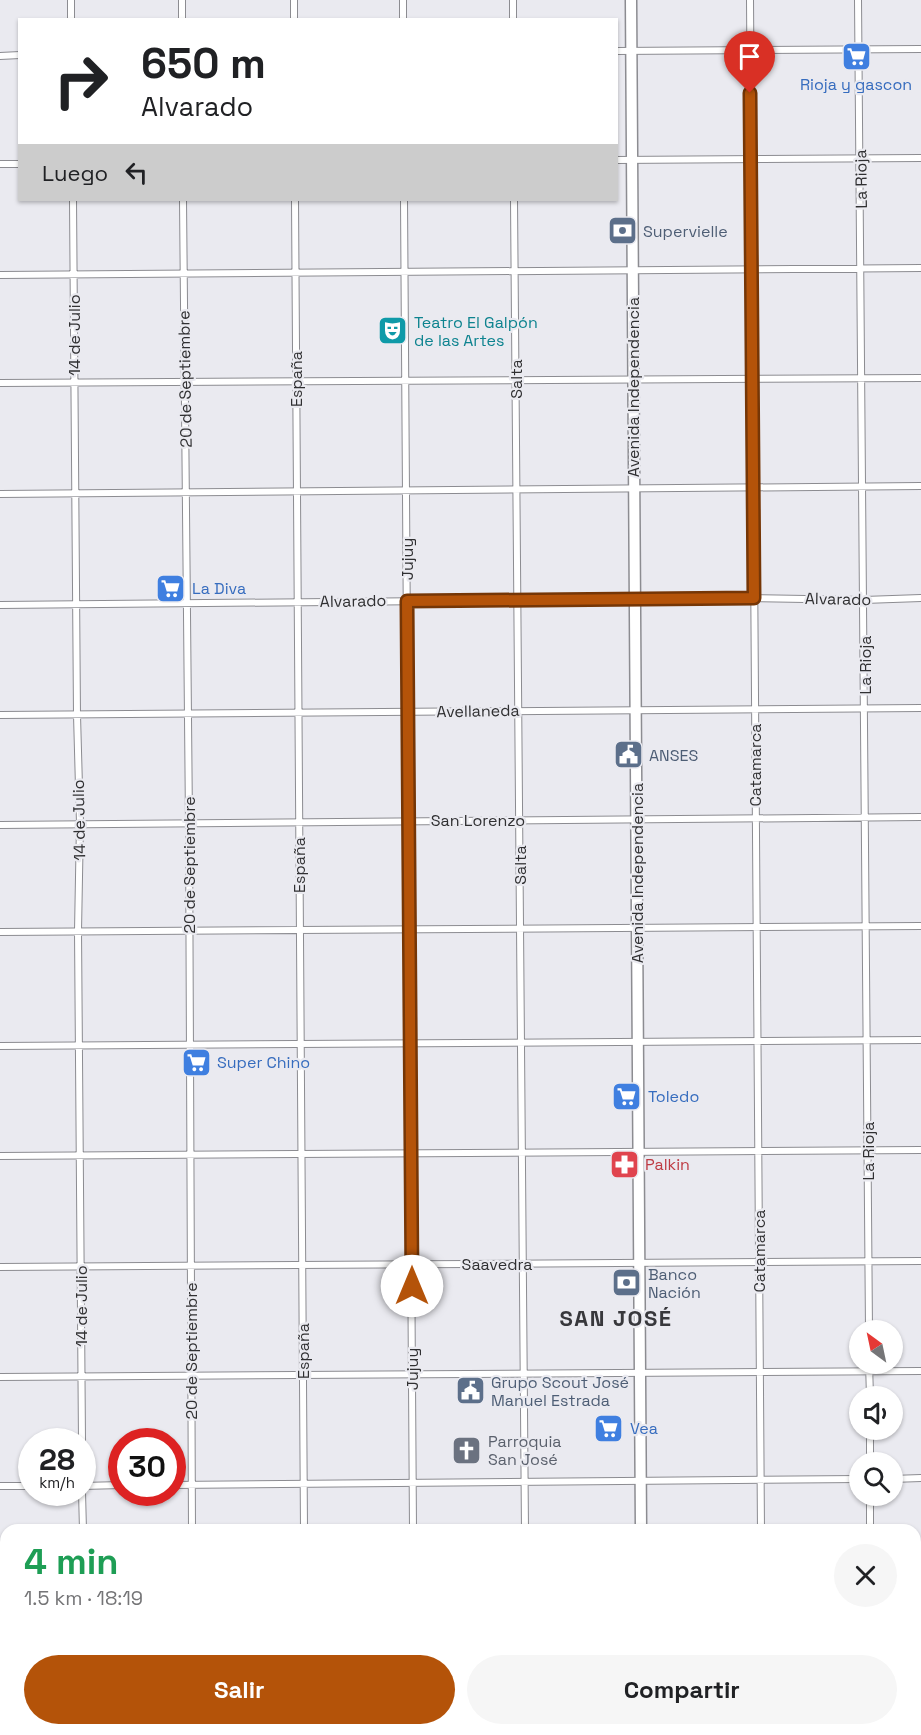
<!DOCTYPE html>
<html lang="es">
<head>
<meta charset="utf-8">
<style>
	body { margin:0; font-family:"Space Grotesk",sans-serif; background:#f6f6f6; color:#202124; height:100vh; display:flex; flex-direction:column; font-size:22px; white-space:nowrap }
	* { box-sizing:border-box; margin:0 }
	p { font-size:20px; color:#757577 }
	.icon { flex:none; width:33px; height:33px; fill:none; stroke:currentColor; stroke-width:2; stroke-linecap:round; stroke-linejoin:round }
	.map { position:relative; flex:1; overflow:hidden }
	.sheet { position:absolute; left:0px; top:1524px; width:921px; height:212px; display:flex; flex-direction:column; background:#fff; border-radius:18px 18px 0 0; box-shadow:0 2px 4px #0004 }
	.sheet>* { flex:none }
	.top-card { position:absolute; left:18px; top:18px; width:600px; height:183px; border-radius:0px; box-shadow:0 2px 4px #0004; background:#fff; color:#202124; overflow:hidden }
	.needle { width:39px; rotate:327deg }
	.buttons { position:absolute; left:849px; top:1320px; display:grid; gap:12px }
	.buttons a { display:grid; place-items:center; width:54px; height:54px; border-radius:50%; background:#fff; box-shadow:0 2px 4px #0004; font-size:30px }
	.speed { position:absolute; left:18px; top:1428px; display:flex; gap:12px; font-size:30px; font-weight:700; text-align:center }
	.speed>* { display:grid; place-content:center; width:78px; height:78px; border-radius:50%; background:#fff; box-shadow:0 2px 4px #0004; line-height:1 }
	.speed small { font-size:15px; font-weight:400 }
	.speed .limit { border:9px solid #d22; background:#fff; color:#111 }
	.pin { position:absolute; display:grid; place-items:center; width:51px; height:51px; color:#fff; margin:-62px -26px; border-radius:50% 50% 50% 0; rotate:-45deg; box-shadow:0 0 6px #0007 }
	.pin .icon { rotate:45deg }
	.me { position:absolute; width:66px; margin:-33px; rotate:0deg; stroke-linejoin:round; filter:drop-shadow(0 0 4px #0008) }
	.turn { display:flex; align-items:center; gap:21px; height:126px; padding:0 24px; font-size:27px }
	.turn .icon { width:78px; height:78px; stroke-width:2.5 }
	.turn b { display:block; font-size:42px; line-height:51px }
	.then { display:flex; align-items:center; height:57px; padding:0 24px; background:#0003; gap:12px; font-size:22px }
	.round { display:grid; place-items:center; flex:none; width:63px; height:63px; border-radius:32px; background:#f6f6f6 }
	.head { display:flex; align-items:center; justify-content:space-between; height:102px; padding:0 24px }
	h1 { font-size:36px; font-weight:700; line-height:45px; color:#1e9e55 }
	.primary-button { display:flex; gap:12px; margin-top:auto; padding:12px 24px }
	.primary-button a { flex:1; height:69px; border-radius:36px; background:#b45309; color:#fff; font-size:24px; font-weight:700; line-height:69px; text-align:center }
	.primary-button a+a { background:#f6f6f6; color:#202124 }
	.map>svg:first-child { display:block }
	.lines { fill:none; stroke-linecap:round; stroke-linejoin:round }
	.minor-casing { stroke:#8c8c91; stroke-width:8 }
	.primary-casing { stroke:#8c8c91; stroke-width:13 }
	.minor { stroke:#fff; stroke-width:6 }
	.primary { stroke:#fff; stroke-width:10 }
	.route-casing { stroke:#753606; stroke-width:15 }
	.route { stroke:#b45309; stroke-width:10 }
	.labels { text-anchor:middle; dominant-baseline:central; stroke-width:4.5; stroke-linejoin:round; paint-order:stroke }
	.shop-label { font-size:16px; fill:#366cbe; stroke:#eaeaf0; text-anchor:start }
	.street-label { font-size:16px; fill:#303032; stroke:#eaeaf0 }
	.service-label { font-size:16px; fill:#4e5e75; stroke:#eaeaf0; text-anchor:start }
	.culture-label { font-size:16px; fill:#0d838f; stroke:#eaeaf0; text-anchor:start }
	.health-label { font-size:16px; fill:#be3a42; stroke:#eaeaf0; text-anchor:start }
	.worship-label { font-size:16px; fill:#5b616d; stroke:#eaeaf0; text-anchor:start }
	.district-label { font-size:22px; font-weight:bold; letter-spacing:1.5px; fill:#38383c; stroke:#eaeaf0 }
</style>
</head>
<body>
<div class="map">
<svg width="921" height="1735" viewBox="0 0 921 1735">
	<rect width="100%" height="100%" fill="#eaeaf0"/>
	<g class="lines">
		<defs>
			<path id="minor" d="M71,0V20
				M182,0V20
				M403,0V20
				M513,0V20
				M750,0L761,1530
				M858,0L869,1330
				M294,20V0
				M616,51L921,49
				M0,56L20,55
				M616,160L921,158
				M0,164H20
				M73,200L77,715L80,823L78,931L82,1442
				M183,200L189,822L192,1530
				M295,200L304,1530
				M404,200L413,1530
				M514,200L525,1530
				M0,275L921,268
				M0,383L921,378
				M0,494L921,486
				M0,605L754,598L864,600L921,598
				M0,715L921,708
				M0,825L921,817
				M0,932L921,926
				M0,1046L921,1040
				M0,1156L921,1150
				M0,1267L921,1261
				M869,1364L870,1396
				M0,1377L921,1371
				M870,1430V1462
				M892,1479L921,1478
				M172,1485L860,1479
				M0,1486H32
				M82,1486L122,1485
				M82,1492L83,1530
				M870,1496V1530
				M915,1592H921
				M0,1598H6
				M915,1704H921
				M0,1708H6
				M84,1730V1735
				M193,1730V1735
				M305,1730V1735
				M415,1730V1735
				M526,1730V1735
				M763,1730V1735
				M872,1730V1735"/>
			<path id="primary" d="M631,0L641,1530
				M642,1730V1735"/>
		</defs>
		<use href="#minor" class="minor-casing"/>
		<use href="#primary" class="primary-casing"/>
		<use href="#minor" class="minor"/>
		<use href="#primary" class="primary"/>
	</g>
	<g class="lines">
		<defs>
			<path id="route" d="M412,1286L407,601L754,598L750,93"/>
		</defs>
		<use href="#route" class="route-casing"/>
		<use href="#route" class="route"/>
	</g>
	<defs>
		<symbol id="supermarket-square" viewBox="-11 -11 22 22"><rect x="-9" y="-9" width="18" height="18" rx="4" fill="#3f7fe0" stroke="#eaeaf0"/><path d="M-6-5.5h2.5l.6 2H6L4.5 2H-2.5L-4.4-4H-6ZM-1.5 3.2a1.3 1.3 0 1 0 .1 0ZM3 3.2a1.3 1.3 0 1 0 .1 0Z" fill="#fff"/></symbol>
		<symbol id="bank-square" viewBox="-11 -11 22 22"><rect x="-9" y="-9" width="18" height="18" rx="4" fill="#5c6f8a" stroke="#eaeaf0"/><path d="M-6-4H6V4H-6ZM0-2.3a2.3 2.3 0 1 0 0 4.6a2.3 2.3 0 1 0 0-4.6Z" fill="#fff"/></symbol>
		<symbol id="theatre-square" viewBox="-11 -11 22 22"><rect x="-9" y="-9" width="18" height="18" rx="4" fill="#0f9aa8" stroke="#eaeaf0"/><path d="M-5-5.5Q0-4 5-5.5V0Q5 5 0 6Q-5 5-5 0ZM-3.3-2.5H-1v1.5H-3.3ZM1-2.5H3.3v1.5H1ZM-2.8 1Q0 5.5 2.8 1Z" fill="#fff"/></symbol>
		<symbol id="civic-square" viewBox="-11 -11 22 22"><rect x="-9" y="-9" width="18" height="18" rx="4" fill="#5c6f8a" stroke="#eaeaf0"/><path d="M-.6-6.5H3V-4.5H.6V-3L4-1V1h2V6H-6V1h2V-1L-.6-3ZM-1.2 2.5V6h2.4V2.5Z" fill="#fff"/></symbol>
		<symbol id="pharmacy-square" viewBox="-11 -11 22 22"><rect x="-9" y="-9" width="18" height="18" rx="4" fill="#e0444e" stroke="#eaeaf0"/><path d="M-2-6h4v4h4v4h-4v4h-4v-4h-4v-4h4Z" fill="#fff"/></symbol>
		<symbol id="church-square" viewBox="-11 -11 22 22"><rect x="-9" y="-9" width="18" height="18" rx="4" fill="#6b7280" stroke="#eaeaf0"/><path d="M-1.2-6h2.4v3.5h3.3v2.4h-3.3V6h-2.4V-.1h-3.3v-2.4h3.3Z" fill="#fff"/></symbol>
	</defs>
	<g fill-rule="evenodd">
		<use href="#supermarket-square" x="840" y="40" width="33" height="33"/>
		<use href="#bank-square" x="606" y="214" width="33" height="33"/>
		<use href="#theatre-square" x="376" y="314" width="33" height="33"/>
		<use href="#supermarket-square" x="154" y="572" width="33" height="33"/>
		<use href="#civic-square" x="612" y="738" width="33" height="33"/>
		<use href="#supermarket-square" x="180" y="1046" width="33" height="33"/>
		<use href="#supermarket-square" x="610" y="1080" width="33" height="33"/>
		<use href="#pharmacy-square" x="608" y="1148" width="33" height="33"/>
		<use href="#bank-square" x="610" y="1266" width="33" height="33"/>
		<use href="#civic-square" x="454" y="1374" width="33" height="33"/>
		<use href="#supermarket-square" x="592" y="1412" width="33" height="33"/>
		<use href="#church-square" x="450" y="1434" width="33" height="33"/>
	</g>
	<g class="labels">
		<g class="shop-label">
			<text x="856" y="84" text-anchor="middle">Rioja y gascon</text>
			<text x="192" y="588">La Diva</text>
			<text x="217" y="1062">Super Chino</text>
			<text x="648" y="1096">Toledo</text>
			<text x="630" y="1428">Vea</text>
		</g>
		<g class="street-label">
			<text transform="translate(861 179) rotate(-91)">La Rioja</text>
			<text transform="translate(74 335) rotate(-90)">14 de Julio</text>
			<text transform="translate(185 379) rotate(-91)">20 de Septiembre</text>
			<text transform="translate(296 379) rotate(-90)">España</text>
			<text transform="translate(516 379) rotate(-90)">Salta</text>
			<text transform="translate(633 387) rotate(-90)">Avenida Independencia</text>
			<text transform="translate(407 559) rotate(-90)">Jujuy</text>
			<text transform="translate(838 599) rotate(1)">Alvarado</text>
			<text transform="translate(353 601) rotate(-1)">Alvarado</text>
			<text transform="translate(865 665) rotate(-90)">La Rioja</text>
			<text transform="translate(478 711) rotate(-1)">Avellaneda</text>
			<text transform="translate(755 765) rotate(-90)">Catamarca</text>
			<text transform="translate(79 820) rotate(-91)">14 de Julio</text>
			<text x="478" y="820">San Lorenzo</text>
			<text transform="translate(189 865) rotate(-90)">20 de Septiembre</text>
			<text transform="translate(299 865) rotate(-90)">España</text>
			<text transform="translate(520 865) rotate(-90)">Salta</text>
			<text transform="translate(637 873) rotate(-90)">Avenida Independencia</text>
			<text transform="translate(868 1151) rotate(-90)">La Rioja</text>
			<text transform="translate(759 1251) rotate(-90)">Catamarca</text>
			<text x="497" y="1264">Saavedra</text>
			<text transform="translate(81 1306) rotate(-90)">14 de Julio</text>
			<text transform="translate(191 1351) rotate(-90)">20 de Septiembre</text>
			<text transform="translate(303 1351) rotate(-90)">España</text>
			<text transform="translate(412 1369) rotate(-90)">Jujuy</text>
		</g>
		<g class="service-label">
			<text x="643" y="231">Supervielle</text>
			<text x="649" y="755">ANSES</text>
			<text x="648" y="1274">Banco<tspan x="648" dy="18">Nación</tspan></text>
			<text x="491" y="1382">Grupo Scout José<tspan x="491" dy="18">Manuel Estrada</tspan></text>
		</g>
		<g class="culture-label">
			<text x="414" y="322">Teatro El Galpón<tspan x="414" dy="18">de las Artes</tspan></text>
		</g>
		<g class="health-label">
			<text x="645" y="1164">Palkin</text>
		</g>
		<g class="worship-label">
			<text x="488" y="1441">Parroquia<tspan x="488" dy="18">San José</tspan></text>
		</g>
		<g class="district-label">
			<text x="616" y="1318">SAN JOSÉ</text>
		</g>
	</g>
</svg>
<div class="buttons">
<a><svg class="needle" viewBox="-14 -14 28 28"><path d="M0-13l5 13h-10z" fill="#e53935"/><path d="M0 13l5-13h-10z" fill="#757577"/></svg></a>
<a><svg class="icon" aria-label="sound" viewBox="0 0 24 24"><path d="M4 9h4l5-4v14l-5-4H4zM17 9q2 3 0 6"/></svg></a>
<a><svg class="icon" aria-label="search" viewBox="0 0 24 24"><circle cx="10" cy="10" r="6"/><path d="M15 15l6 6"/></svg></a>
</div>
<div class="speed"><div>28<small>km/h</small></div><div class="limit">30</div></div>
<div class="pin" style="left:750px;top:93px;background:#d93025"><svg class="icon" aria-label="arrive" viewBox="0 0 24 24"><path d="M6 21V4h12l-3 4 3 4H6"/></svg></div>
<svg class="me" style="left:412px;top:1286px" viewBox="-20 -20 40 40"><circle r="19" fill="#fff"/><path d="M0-13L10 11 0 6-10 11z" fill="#b45309"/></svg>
<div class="top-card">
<div class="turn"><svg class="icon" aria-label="right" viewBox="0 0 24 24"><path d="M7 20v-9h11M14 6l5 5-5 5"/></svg><div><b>650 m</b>Alvarado</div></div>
<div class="then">Luego<svg class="icon" aria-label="left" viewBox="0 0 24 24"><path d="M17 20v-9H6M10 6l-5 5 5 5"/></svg></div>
</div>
<section class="sheet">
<div class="head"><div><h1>4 min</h1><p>1.5 km · 18:19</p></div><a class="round"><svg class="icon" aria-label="close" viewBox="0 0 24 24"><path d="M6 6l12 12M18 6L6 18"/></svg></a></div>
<div class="primary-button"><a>Salir</a><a>Compartir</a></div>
</section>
</div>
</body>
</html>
